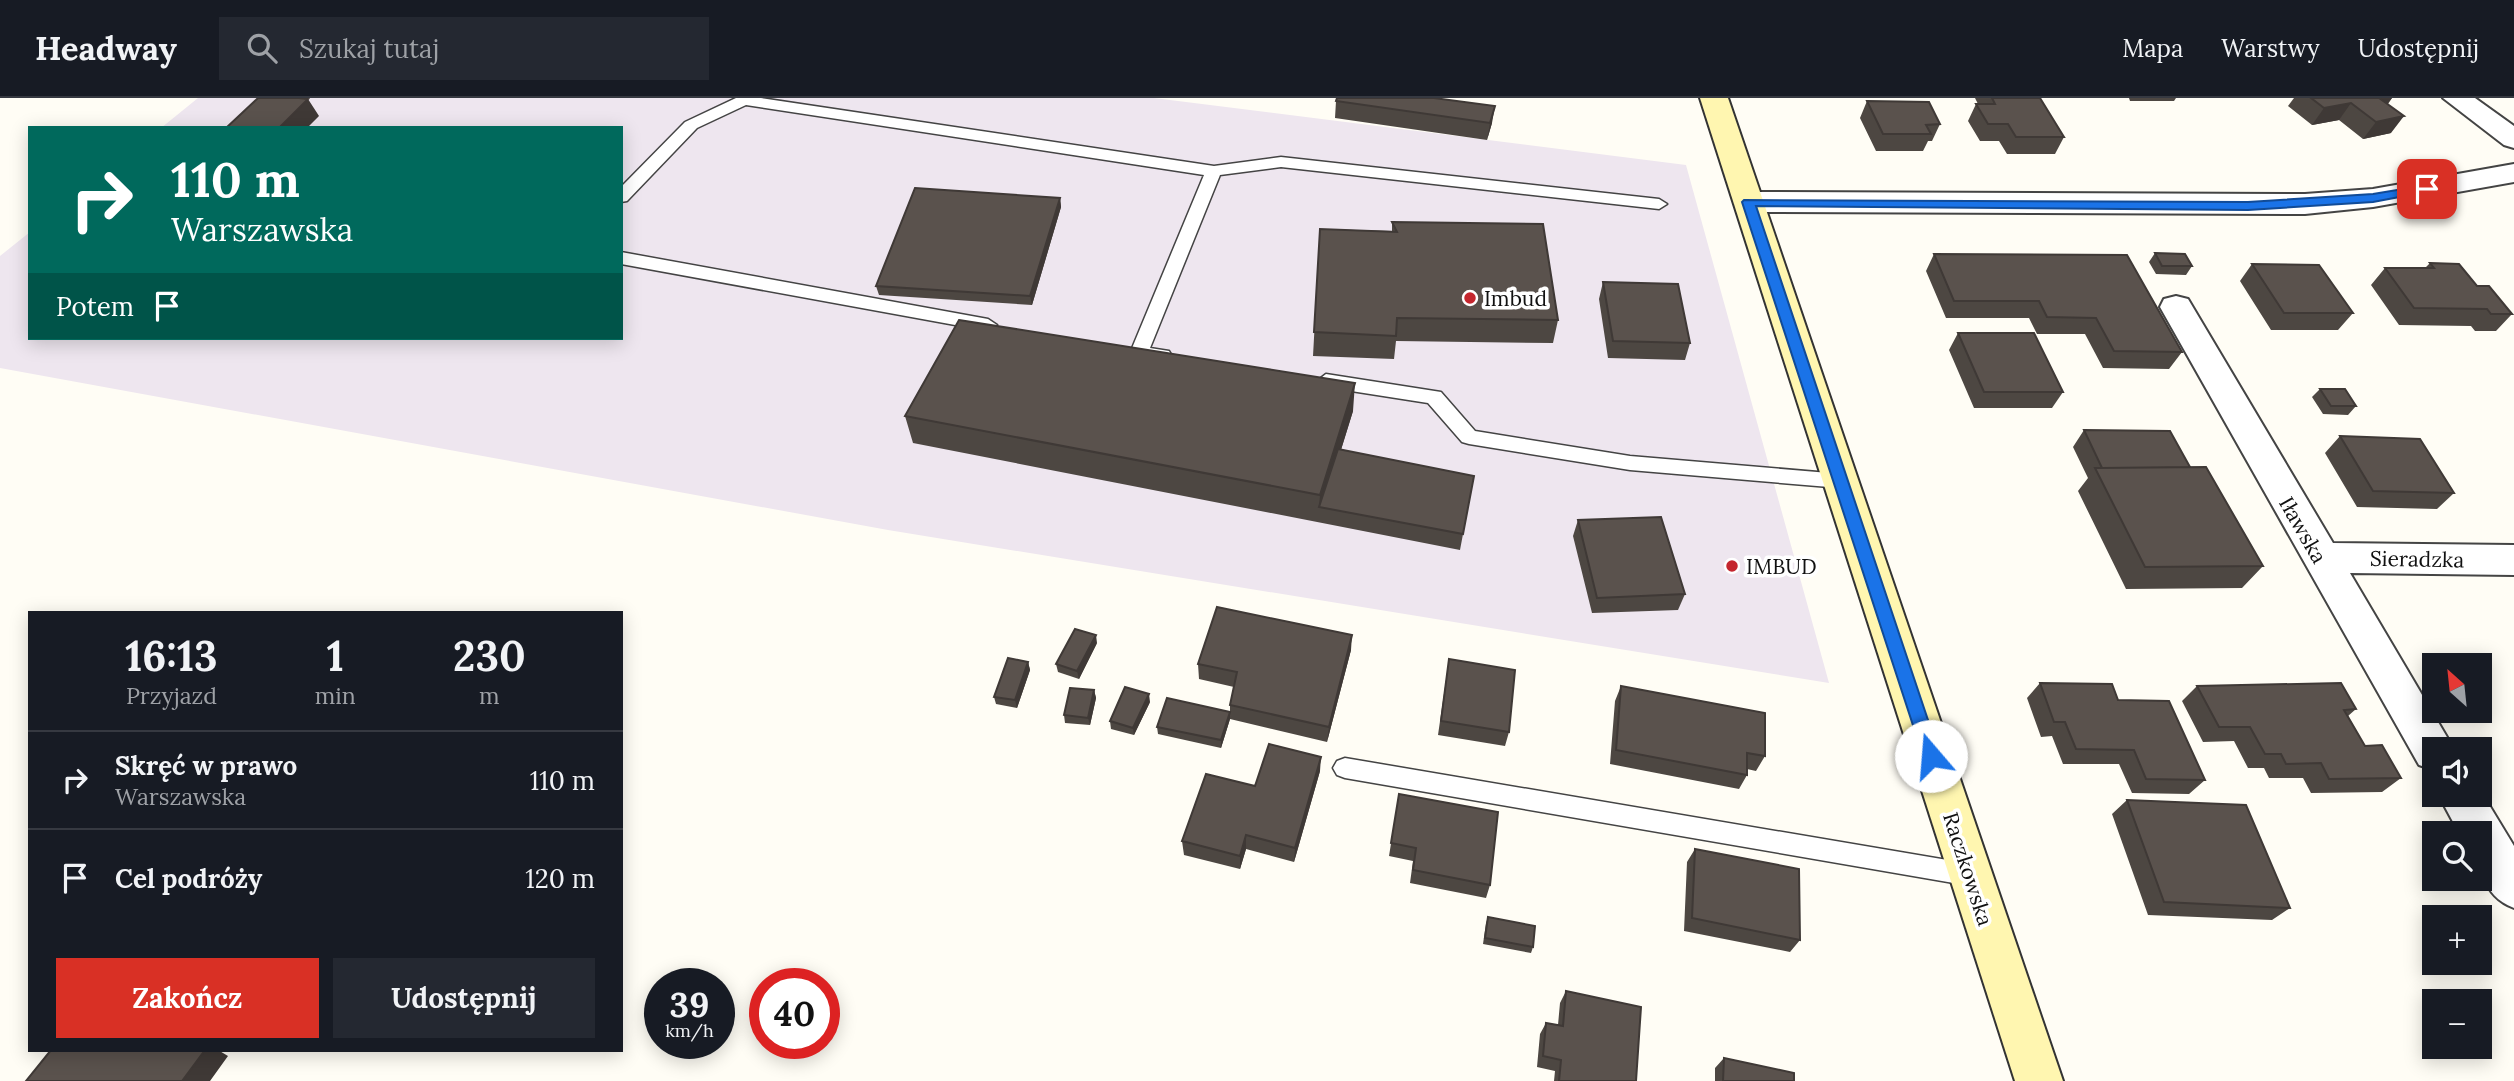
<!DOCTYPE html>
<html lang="pl">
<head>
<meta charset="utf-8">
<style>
	body { margin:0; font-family:Lora,serif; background:#242831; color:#f1f3f6; height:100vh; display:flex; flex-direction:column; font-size:26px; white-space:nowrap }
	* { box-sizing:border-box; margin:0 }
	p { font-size:23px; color:#9ea1a6 }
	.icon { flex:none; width:38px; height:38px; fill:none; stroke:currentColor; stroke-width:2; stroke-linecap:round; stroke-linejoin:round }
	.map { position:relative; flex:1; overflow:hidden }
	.panel { position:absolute; left:28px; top:513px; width:595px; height:441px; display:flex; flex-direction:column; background:#171b24; border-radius:0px; box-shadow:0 4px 18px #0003 }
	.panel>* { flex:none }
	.guide { position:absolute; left:28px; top:28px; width:595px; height:214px; border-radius:0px; box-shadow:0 4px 18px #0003; background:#00695c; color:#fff; overflow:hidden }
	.needle { width:46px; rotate:333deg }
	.tools { position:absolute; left:2422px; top:555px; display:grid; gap:14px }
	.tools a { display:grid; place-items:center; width:70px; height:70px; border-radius:0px; background:#171b24; box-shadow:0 4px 18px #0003; font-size:35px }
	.speed { position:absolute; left:644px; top:870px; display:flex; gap:14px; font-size:35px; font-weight:700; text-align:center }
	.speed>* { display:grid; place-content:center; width:91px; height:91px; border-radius:50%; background:#171b24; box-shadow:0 4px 18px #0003; line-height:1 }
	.speed small { font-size:18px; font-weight:400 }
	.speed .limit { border:10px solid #d22; background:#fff; color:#111 }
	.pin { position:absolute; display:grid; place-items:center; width:60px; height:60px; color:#fff; margin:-30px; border-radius:14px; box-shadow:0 4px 10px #0006 }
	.me { position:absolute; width:77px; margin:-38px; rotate:342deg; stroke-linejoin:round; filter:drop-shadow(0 0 5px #0008) }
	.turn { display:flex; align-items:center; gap:24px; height:147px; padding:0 28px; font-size:32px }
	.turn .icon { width:91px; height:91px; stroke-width:2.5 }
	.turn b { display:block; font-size:49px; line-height:60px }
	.then { display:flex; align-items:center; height:66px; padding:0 28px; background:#0003; gap:14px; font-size:26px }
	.eta { display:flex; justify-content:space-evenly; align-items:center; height:119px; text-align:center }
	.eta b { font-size:42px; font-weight:800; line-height:49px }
	.primary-button { display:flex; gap:14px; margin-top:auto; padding:14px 28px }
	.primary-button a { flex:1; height:80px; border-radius:0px; background:#d93025; color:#fff; font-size:28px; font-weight:800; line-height:80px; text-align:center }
	.primary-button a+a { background:#242831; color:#f1f3f6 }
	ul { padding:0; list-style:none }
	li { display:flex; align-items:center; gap:21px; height:98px; padding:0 28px; border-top:2px solid #363941 }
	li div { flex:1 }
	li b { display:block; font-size:26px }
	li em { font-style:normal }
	header { display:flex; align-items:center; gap:42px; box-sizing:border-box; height:98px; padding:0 35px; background:#171b24; border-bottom:2px solid #363941 }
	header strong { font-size:33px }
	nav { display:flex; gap:38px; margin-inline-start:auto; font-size:24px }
	.search { width:490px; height:63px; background:#242831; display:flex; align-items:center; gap:18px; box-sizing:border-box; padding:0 24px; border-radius:0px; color:#9ea1a6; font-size:26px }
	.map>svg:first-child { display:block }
	.industrial { fill:#eee6ef }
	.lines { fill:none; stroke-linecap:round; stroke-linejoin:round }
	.lane-casing { stroke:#444; stroke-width:3 }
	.street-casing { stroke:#444; stroke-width:4 }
	.secondary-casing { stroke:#333; stroke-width:4 }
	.lane { fill:#fff; fill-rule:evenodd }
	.street { fill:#fff; fill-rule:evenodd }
	.secondary { fill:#fff6b0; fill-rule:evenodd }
	.wall { fill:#4d4742 }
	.shaded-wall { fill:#3f3936 }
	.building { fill:#5a524d; stroke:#3f3936; stroke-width:2 }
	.route { fill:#1a73e8; stroke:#114b97; stroke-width:2 }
	.poi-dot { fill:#c4262e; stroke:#fff; stroke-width:2.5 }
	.labels { text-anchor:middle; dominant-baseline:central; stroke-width:7; stroke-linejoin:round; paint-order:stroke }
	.poi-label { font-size:21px; fill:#111; stroke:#fff; text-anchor:start }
	.street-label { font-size:21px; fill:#111; stroke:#fff }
</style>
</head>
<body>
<header>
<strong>Headway</strong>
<div class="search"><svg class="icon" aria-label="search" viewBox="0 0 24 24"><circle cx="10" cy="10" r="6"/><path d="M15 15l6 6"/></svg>Szukaj tutaj</div>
<nav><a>Mapa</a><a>Warstwy</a><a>Udostępnij</a></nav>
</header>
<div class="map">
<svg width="2514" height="983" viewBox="0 0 2514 983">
	<rect width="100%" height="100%" fill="#fffdf5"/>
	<path class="industrial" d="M198,0H1154L1686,67L1829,585L888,432L0,270V158L30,134V240H621V30H161Z"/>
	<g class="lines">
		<defs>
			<path id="lane" d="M736,0H761L1214,68L1281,59L1659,101L1667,106L1659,111L1281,69L1220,77L1150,250L1169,253L1172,258L1169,263C1158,266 1137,264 1130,255L1204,77L746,7L697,30L627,103L621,104V89L685,24Z
				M621,154L988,221L997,227L988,233L621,166Z
				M1326,276L1441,294L1475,333L1630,358L1841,376L1848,378L1851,383L1848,388L1841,390L1630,372L1469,346L1462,344L1428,305L1319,288L1317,283Z
				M1345,660L1971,766L1980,769L1983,777L1980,785L1971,788L1345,680L1337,677L1333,670L1337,663Z"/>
			<path id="street" d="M2443,0H2475L2514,28V50L2504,47Z
				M2514,66V84L2373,109L2305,116L1749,114L1738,111L1734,104L1738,97L1749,94L2305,96L2373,91Z
				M2176,198L2188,201L2333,445L2514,447V477L2350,475L2454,651H2434V672L2419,667L2160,209L2164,201Z
				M2480,692L2514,748V810C2480,797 2480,767 2480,735H2459L2438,696H2480Z"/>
			<path id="secondary" d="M1700,0H1728L2063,983H2015Z"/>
		</defs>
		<use href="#lane" class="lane-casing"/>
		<use href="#street" class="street-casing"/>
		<use href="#secondary" class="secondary-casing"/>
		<use href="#lane" class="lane"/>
		<use href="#street" class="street"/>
		<use href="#secondary" class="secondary"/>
	</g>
	<path class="wall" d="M1975,0H2040L2064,39L2055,56H2007L1999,43H1980L1968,23L1976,6H1978Z
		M2129,0H2176L2174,3H2130Z
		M2294,0H2392L2388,6L2391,35L2363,41L2339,22L2312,27L2288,8Z
		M1336,3L1492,25L1487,42L1335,20Z
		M1867,3L1940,26L1932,43H1928L1923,53H1876L1860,20Z
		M1060,100L1061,109L1032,207L879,197L876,188Z
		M1392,124L1558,222L1553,245L1396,243L1394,261L1313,258L1320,131L1392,133Z
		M2155,155L2192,168L2186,177L2156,176L2149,164Z
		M1934,156L2127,157L2182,254L2169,271L2103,270L2085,236H2037L2029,220H1946L1926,173Z
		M2430,165L2477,188L2512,216L2496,233H2475L2471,228L2399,227L2371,187L2385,170H2425Z
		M2252,166L2353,215L2338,232H2271L2240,183Z
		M1603,184L1690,245L1685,262L1608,260L1599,201Z
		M1958,235L2063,294L2052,310H1974L1949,252Z
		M2320,291L2356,308L2348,317L2323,316L2312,299Z
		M1353,313L1341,352L1474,378L1460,452L913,345L905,318Z
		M2084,332L2190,369L2263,468L2242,490L2126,491L2078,393L2088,380L2073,349Z
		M2340,338L2454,395L2437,411L2357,409L2325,355Z
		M1578,422L1685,496L1678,512L1592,515L1573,438Z
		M1097,545L1079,581L1058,574L1056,566Z
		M1351,552L1327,644L1230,621L1221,650L1158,636L1157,629L1230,614V607L1234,589L1199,581L1198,566Z
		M1449,561L1509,634L1505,648L1438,637Z
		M1028,564L1030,572L1017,610L996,606L994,599Z
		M2040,585L2205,682L2189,696L2132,695L2119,666H2063L2052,638L2041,639L2027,600Z
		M1621,588L1765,658L1756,673L1747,671V677L1739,691L1610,666L1615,603Z
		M2197,588L2356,611L2348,618L2365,648L2401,680L2382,694L2311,695L2303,680H2269L2264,670H2248L2234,643L2203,644L2182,603Z
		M1094,592L1096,600L1090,627L1065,625L1064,617Z
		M1150,604L1134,637L1111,631L1110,623Z
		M1320,673L1294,764L1246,751L1240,771L1184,757L1182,743L1255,688Z
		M1399,696L1490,787L1486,800L1410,785L1413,763L1389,758Z
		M2127,702L2290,810L2272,822L2148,817L2112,716Z
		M1695,751L1800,842L1790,854L1684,833L1687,764Z
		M1488,819L1533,849L1531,855L1483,846L1486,825Z
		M1566,893L1636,983H1554L1555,973L1537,969L1540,936L1546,925L1558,927L1560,905Z
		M1724,960L1794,983H1715V970Z"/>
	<path class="shaded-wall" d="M2368,0H2392L2387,6Z
		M308,1L319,18L307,30H279Z
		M2351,5L2339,22L2312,27L2324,10Z
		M1495,8L1492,25L1487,42L1490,25Z
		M2404,18L2391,35L2363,41L2376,24Z
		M1060,100L1061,109L1032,207L1030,198Z
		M1355,285L1353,313L1323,409H1319L1320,397Z
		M1096,537L1097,545L1079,581L1077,573Z
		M1352,537L1351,552L1327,644L1329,629Z
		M1028,564L1030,572L1017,610L1015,602Z
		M1094,592L1096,600L1090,627L1088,620Z
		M1149,596L1150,604L1134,637L1133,630Z
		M1230,614V621L1221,650V642Z
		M1321,659L1320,673L1294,764L1295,750Z
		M1246,737V751L1240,771V758Z
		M205,952H218L228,958L210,983H182Z"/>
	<path class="building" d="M258,0H299L308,1L279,30H226Z
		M1337,0H1434L1495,8L1490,25L1336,3Z
		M1992,0H2040L2064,39H2016L2008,26H1988L1976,6H1995Z
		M2311,0H2379L2404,18L2376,24L2351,5L2324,10Z
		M1867,3L1929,4L1940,26L1926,27L1931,36H1883Z
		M915,90L1060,100L1030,198L876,188Z
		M1392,124L1543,126L1558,222L1397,220L1396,238L1314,234L1320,131L1397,134Z
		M2155,155L2185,156L2192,168H2162Z
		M1934,156L2127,157L2182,254L2114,253L2096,220L2047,219L2039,203H1954Z
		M2430,165L2459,166L2477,188H2489L2512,216H2491L2487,211L2414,210L2385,170H2434Z
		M2252,166L2319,167L2353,215H2284Z
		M1603,184L1678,186L1690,245L1613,243Z
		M959,222L1355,285L1320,397L905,318Z
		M1958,235H2034L2063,294H1984Z
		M2320,291H2345L2356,308H2331Z
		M2084,332L2170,333L2190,369L2102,370Z
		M2340,338L2420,341L2454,395L2373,393Z
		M1338,351L1474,378L1463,436L1319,409Z
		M2206,369L2263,468L2145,469L2095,370Z
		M1661,419L1685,496L1597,500L1578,422Z
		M1217,509L1352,537L1329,629L1230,607L1237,574L1198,566Z
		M1075,531L1096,537L1077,573L1056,566Z
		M1008,560L1028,564L1015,602L994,599Z
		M1449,561L1515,572L1509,634L1441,623Z
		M2040,585L2112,586L2118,602L2169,603L2205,682L2146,681L2134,652L2076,651L2065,624H2054Z
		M2341,585L2356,611L2344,612L2365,648L2382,647L2401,680L2329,681L2321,665L2286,666L2281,656H2265L2250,629H2219L2197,588Z
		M1621,588L1765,615V658L1747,655V677L1616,652Z
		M1125,589L1149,596L1133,630L1110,623Z
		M1070,590L1094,592L1088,620L1064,617Z
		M1167,600L1230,614L1221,642L1157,629Z
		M1269,646L1321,659L1295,750L1246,737L1240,758L1182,743L1206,676L1255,688Z
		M1399,696L1498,714L1490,787L1413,772L1416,750L1391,745Z
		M2127,702L2246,707L2290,810L2164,804Z
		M1695,751L1799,771L1800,842L1692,820Z
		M1488,819L1535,828L1533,849L1485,840Z
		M1566,893L1641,909L1636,983H1559L1561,962L1543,958L1546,925L1563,928Z
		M51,952H205L182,983H26Z
		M1724,960L1794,975V983H1723Z"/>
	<path class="route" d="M2427,87L2433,91L2431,93L2373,104L2248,112L1756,108L1940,658L1937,664H1925L1742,104L1744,102L2248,104L2373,96Z"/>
	<g class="poi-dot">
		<circle cx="1470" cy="200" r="7"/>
		<circle cx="1732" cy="468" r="7"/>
	</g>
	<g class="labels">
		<g class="poi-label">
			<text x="1484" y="200">Imbud</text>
			<text x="1746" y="468">IMBUD</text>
		</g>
		<g class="street-label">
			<text transform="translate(2303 432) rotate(60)">Iławska</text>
			<text transform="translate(2417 461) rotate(1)">Sieradzka</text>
			<text transform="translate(1968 771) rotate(72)">Raczkowska</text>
		</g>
	</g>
</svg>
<div class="tools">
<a><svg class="needle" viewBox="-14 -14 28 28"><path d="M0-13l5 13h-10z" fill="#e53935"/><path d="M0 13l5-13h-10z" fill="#9ea1a6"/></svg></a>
<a><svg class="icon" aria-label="sound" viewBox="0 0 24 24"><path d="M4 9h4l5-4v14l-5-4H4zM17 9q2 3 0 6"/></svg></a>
<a><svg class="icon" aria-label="search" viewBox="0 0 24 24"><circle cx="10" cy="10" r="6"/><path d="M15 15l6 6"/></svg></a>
<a>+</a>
<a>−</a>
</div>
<div class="speed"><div>39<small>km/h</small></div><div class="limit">40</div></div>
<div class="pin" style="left:2427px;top:91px;background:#d93025"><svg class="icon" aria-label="arrive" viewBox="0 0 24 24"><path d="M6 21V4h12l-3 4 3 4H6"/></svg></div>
<svg class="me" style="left:1931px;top:658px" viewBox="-20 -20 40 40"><circle r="19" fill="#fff"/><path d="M0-13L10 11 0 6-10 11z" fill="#1a73e8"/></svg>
<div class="guide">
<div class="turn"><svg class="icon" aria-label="right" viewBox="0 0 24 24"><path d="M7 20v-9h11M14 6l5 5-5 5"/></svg><div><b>110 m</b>Warszawska</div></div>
<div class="then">Potem<svg class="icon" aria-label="arrive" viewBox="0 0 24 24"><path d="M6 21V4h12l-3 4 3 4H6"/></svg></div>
</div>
<section class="panel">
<div class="eta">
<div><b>16:13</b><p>Przyjazd</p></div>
<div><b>1</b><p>min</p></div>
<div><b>230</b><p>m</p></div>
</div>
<ul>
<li><svg class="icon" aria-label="right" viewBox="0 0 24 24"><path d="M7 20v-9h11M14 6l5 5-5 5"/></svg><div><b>Skręć w prawo</b><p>Warszawska</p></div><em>110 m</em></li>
<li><svg class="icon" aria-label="arrive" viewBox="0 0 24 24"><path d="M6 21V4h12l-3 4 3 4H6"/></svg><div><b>Cel podróży</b></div><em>120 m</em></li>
</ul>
<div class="primary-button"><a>Zakończ</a><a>Udostępnij</a></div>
</section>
</div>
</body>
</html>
